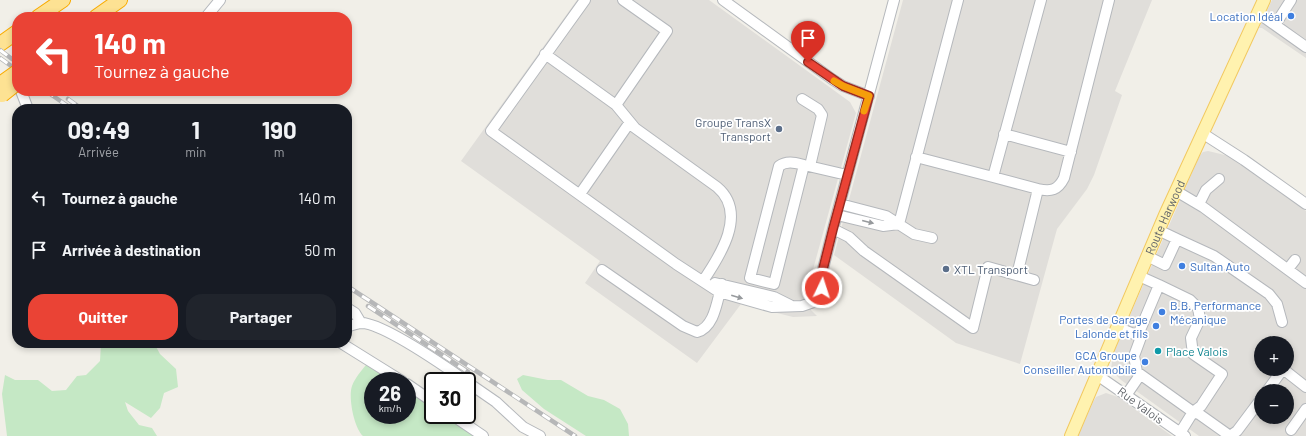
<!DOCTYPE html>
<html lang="fr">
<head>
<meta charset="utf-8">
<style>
	body { margin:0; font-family:Barlow,sans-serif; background:#20242c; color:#f1f3f6; height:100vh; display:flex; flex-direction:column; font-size:15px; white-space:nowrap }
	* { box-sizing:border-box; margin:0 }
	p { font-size:13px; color:#9ea1a6 }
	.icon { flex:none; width:22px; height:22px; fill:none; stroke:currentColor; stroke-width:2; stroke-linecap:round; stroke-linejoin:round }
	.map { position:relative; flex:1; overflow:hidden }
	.details { position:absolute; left:12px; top:104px; width:340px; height:244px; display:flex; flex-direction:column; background:#171b24; border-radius:16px; box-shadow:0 2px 6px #0003 }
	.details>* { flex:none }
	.guide { position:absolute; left:12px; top:12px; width:340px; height:84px; border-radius:16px; box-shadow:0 2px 6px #0003; background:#ea4335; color:#fff; overflow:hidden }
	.tools { position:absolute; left:1254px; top:336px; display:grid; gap:8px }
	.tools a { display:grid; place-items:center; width:40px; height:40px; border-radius:50%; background:#171b24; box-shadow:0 2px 6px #0003; font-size:20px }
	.speed { position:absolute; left:364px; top:372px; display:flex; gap:8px; font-size:20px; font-weight:700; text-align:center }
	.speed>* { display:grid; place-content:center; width:52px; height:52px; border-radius:50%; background:#171b24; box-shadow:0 2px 6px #0003; line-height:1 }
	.speed small { font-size:10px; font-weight:400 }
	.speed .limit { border:2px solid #111; border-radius:6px; background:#fff; color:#111 }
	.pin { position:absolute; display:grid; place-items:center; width:34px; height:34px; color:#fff; margin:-41px -17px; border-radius:50% 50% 50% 0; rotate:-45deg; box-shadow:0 0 4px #0007 }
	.pin .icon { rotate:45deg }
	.me { position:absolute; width:44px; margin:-22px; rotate:4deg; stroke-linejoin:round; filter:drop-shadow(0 0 3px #0008) }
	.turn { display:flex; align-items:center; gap:14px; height:84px; padding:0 16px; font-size:18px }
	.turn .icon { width:52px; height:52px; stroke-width:2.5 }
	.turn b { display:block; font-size:28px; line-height:34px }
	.eta { display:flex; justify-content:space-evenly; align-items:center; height:68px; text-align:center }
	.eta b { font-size:24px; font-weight:700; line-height:28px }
	.button { display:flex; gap:8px; margin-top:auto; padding:8px 16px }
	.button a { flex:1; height:46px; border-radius:16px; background:#ea4335; color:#fff; font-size:16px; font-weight:700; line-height:46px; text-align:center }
	.button a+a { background:#20242c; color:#f1f3f6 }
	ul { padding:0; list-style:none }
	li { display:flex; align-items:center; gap:12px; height:52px; padding:0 16px }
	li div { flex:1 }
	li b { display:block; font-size:15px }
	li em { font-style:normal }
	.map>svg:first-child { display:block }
	.industrial { fill:#e0deda; fill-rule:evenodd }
	.green { fill:#c5e8c5 }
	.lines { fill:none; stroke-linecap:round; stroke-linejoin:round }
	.minor-casing { stroke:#b5b8bc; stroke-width:12 }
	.major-casing { stroke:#f2c960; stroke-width:14 }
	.highway-casing { stroke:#f9ab00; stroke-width:16 }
	.minor { stroke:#fff; stroke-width:10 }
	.major { stroke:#fff2af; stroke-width:12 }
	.highway { stroke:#fde293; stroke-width:14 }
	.rail-casing { stroke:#b6b7b8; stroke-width:4.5 }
	.rail { stroke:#fff; stroke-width:3; stroke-dasharray:9; stroke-linecap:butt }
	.highway-bridge-casing { stroke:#f9ab00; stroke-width:16; stroke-linecap:butt }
	.highway-bridge { stroke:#fde293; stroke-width:14 }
	.oneway { fill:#979a9d }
	.route-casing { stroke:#982c22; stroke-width:10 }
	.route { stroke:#ea4335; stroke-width:7 }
	.slow { stroke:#f59e0b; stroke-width:7 }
	.shop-dot { fill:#3f7fe0; stroke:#fff; stroke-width:1.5 }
	.service-dot { fill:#5c6f8a; stroke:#fff; stroke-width:1.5 }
	.culture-dot { fill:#0f9aa8; stroke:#fff; stroke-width:1.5 }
	.labels { text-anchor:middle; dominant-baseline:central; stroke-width:3.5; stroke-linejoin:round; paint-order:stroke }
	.shop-label { font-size:12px; fill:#366cbe; stroke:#fff; text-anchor:end }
	.service-label { font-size:12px; fill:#4e5e75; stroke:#fff; text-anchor:end }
	.street-label { font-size:12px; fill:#5f6368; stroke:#fff }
	.culture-label { font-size:12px; fill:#0d838f; stroke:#fff; text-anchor:start }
</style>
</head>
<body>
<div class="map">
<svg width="1306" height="436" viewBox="0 0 1306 436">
	<rect width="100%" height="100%" fill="#f1efe8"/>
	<path class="industrial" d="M577,0H709L850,102L856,113L806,295L811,310L817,316L793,317L741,304L697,363L585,283L600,261L461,161Z
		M903,0H1152L1115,91L1122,95L1094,175L1087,189L1057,229L1020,364L956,343L834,255Z
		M1272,0H1306V58L1262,28H1259Z
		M1208,151L1229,156L1237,162L1306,211V436H1199L1121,380L1111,370L1113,354L1195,166L1200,155L1203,152ZM1261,343H1287V369H1261ZM1261,391H1287V417H1261Z
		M1106,393L1118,397L1172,436H1078L1093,402L1096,397Z"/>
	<path class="green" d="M101,343H154L160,354L176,369L178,387L164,393L160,408L151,418L125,402L128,411L139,425L152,428L157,436H7L2,394L5,375L15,380H38L52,391L66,390L77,376L86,375L100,361Z
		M366,365L392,381H373V415H407V390L433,407V415H445L475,436H363C354,428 348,397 352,386C355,378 361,371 366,365Z
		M523,375L548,380H561L588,396L604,400L620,409L628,424L629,436H586L544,409L522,390L517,379Z"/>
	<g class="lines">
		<defs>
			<path id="minor" d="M585,0L491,131L676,264L719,292L772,307L802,306L825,298L822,288V273L833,229L894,0
				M723,0L832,79L843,86L869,96
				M1258,13L1275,25L1291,0
				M206,17L220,0
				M1275,25L1306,47
				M545,54L616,105L667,31L623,0
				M21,91L28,109
				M802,99L818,109L822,115L810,166
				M616,105L635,128L717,187C748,213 720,256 703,281
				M1202,133L1244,160L1306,204
				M1004,134L1071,152
				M916,157L993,177L1041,0
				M804,165L774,284L750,278L779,166C787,160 796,163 804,165L847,175
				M993,177L1038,189L1017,275
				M1038,189C1051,192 1058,190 1064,178L1109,0
				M1176,191L1203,207L1306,283
				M580,194L630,122
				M840,204L886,216L914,234L932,238
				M1199,204L1206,190L1219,179
				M837,215L883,226L899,224
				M899,224L958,0
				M833,229L849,237L864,251L973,328L988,267L1034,280
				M1177,239L1214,256L1269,294L1277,304L1282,322
				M1147,256L1165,265L1177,239L1158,230
				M1288,269L1295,260
				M602,270L683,326L697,332C715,327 717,300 722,284
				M715,283L774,297L790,305
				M1159,285L1190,300L1198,308L1200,319L1191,338L1193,354L1222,374L1201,406L1193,412
				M347,308L355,313L361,323
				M347,327C352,325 357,323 362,323C384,324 446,367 466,381
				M1117,327L1141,337L1134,356L1137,372L1193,412L1180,433
				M1138,335L1159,285L1139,276
				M341,343L402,381
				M1097,375L1185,436
				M467,382L496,402L523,427L540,436
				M407,384L433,402
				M1267,391L1283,369L1306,387
				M1127,394L1140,375
				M1193,412L1199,414L1230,436
				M452,415L483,436
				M1291,430L1306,409
				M1230,436L1237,431L1261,399"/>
			<g id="major">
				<path id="s1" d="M1071,436L1165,215L1264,0"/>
			</g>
			<path id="highway" d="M38,17L63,0
				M96,17L120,0
				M0,44L17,32"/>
		</defs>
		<use href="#minor" class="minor-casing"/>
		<use href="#major" class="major-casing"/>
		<use href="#highway" class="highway-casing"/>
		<use href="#minor" class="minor"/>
		<use href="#major" class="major"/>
		<use href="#highway" class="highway"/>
		<defs>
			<path id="rail" d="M0,50L12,59
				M0,58L17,70
				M46,91L72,109
				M68,99L82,109
				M347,286L575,436
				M368,306L468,372"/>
		</defs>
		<use href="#rail" class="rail-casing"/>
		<use href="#rail" class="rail"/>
		<defs>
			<path id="highway-bridge" d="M0,84L17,72
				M2,95L17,83"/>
		</defs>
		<use href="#highway-bridge" class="highway-bridge-casing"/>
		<use href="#highway-bridge" class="highway-bridge"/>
	</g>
	<defs><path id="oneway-solid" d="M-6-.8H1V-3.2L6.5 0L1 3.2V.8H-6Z"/></defs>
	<g class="oneway">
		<use href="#oneway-solid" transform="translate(868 222) rotate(14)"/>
		<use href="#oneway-solid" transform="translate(737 297) rotate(16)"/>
	</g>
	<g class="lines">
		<defs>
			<path id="route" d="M808,62L843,86L869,96L833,229L822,273V288"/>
		</defs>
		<use href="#route" class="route-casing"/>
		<use href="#route" class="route"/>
		<path class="slow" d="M834,81L843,86L869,96L864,111"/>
	</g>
	<g class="shop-dot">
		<circle cx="1291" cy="16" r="4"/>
		<circle cx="1182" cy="266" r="4"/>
		<circle cx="1162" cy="312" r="4"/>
		<circle cx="1156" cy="326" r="4"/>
		<circle cx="1145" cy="362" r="4"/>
	</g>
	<g class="service-dot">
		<circle cx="779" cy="129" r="4"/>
		<circle cx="946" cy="269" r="4"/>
	</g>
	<circle class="culture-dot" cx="1158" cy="351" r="4"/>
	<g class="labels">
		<g class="shop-label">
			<text x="1283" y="16">Location Idéal</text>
			<text x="1190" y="266" text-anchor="start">Sultan Auto</text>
			<text x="1170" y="305" text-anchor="start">B.B. Performance<tspan x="1170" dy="14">Mécanique</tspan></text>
			<text x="1148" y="319">Portes de Garage<tspan x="1148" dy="14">Lalonde et fils</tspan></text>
			<text x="1137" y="355">GCA Groupe<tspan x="1137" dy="14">Conseiller Automobile</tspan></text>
		</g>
		<g class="service-label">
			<text x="771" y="122">Groupe TransX<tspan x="771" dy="14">Transport</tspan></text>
			<text x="954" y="269" text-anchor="start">XTL Transport</text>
		</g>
		<g class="street-label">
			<text stroke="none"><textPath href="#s1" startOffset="238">Route Harwood</textPath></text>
			<text transform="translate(1141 405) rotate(36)">Rue Valois</text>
		</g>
		<g class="culture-label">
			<text x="1166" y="351">Place Valois</text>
		</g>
	</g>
</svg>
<div class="tools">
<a>+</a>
<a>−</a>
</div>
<div class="speed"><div>26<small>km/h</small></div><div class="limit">30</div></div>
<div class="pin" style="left:808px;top:62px;background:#d93025"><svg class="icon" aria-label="arrive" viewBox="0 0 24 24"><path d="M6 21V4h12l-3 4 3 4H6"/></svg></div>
<svg class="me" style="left:822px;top:288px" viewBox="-20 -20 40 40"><circle r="17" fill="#ea4335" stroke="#fff" stroke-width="3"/><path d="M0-11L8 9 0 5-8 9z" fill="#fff"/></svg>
<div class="guide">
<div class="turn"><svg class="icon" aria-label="left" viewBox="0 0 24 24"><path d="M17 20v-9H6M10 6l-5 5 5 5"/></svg><div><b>140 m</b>Tournez à gauche</div></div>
</div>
<section class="details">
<div class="eta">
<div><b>09:49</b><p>Arrivée</p></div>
<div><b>1</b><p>min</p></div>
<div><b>190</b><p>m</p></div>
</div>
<ul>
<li><svg class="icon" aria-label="left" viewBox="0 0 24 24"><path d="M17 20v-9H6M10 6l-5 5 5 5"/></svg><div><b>Tournez à gauche</b></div><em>140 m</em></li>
<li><svg class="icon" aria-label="arrive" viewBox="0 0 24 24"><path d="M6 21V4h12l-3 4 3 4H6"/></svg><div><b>Arrivée à destination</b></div><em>50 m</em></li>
</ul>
<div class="button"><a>Quitter</a><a>Partager</a></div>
</section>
</div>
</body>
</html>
